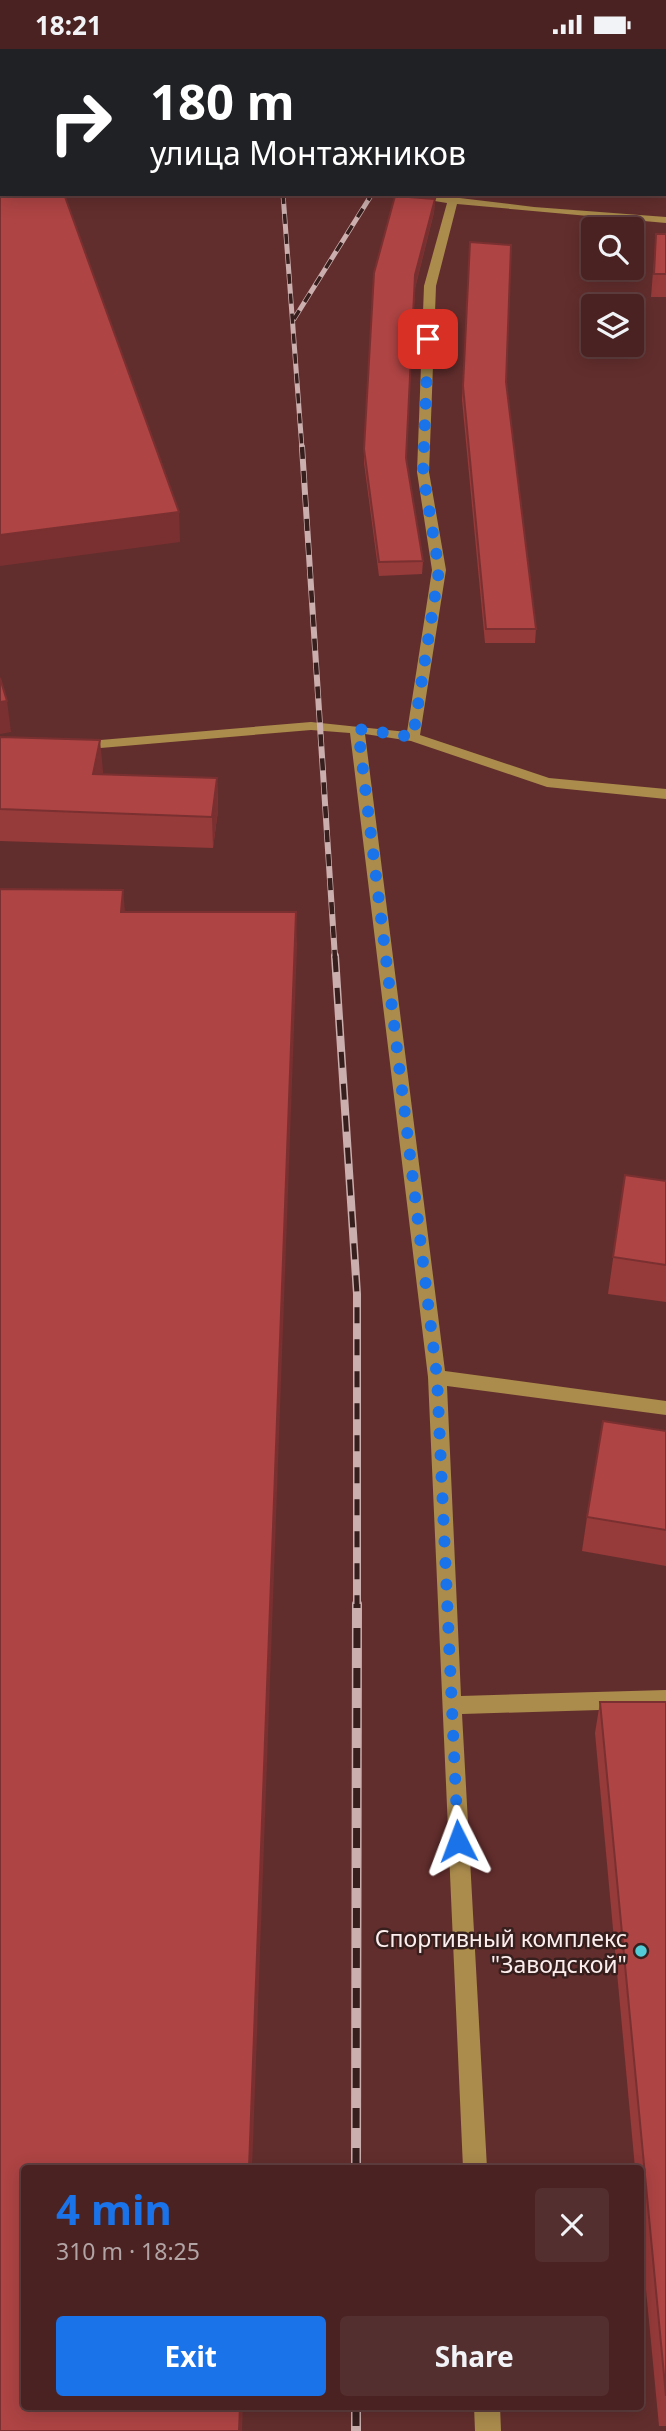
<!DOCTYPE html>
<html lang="en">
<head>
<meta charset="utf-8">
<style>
	body { margin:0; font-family:"Noto Sans",sans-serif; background:#542f2f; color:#f1f3f6; height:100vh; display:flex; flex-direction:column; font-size:26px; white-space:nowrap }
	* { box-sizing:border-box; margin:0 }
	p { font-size:23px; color:#b2a4a5 }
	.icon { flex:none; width:38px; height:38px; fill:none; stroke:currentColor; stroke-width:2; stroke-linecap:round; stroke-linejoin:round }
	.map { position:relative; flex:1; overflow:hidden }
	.details { position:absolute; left:21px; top:2116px; width:623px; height:245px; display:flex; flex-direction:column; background:#4a2222; border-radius:7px; box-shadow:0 4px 18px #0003,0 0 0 2px #613f40 }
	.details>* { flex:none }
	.guide { position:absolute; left:0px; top:0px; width:667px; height:147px; box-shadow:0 4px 18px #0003,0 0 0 2px #613f40; background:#202124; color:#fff; overflow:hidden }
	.tools { position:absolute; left:581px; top:168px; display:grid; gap:14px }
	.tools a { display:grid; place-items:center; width:63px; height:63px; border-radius:7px; background:#4a2222; box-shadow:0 4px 18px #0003,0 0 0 2px #613f40; font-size:35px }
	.pin { position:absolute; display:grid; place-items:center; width:60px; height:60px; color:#fff; margin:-30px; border-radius:14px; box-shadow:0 4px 10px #0006 }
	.me { position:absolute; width:77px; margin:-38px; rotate:357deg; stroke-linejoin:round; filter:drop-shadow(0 0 5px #0008) }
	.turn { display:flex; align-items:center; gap:24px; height:147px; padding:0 35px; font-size:32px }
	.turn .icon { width:91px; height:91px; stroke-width:2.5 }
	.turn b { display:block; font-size:49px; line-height:60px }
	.round { display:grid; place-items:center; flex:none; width:74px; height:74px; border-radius:7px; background:#542f2f }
	.headline { display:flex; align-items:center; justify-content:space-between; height:119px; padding:0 35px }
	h1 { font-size:42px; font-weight:700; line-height:52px; color:#1a73e8 }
	.cta { display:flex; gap:14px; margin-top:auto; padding:14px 35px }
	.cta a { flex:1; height:80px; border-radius:7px; background:#1a73e8; color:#fff; font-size:28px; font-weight:700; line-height:80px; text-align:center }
	.cta a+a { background:#542f2f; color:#f1f3f6 }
	.status { display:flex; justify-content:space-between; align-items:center; height:49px; padding:0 35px; background:#4a2222; direction:ltr }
	.status svg { height:19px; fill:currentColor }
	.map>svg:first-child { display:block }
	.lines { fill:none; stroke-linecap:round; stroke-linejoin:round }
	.minor { fill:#ab8c4d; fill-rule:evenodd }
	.rail-far3-casing { stroke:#caafae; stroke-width:5 }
	.rail-far2-casing { stroke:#caafae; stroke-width:6 }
	.rail-far1-casing { stroke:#caafae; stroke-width:8 }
	.rail-casing { stroke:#caafae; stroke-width:10 }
	.rail-far3 { stroke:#371f1e; stroke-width:3.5; stroke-dasharray:10; stroke-linecap:butt }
	.rail-far2 { stroke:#371f1e; stroke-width:4.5; stroke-dasharray:12; stroke-linecap:butt }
	.rail-far1 { stroke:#371f1e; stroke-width:5; stroke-dasharray:16; stroke-linecap:butt }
	.rail { stroke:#371f1e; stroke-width:7; stroke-dasharray:20; stroke-linecap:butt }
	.wall { fill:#963a3a }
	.shaded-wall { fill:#7a3030 }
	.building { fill:#ae4444; stroke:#7a3030; stroke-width:2 }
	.route { stroke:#1a73e8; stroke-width:12; stroke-dasharray:0 21.6 }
	.poi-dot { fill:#52ccd6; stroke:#371f1e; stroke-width:2.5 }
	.labels { text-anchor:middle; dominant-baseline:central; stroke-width:5; stroke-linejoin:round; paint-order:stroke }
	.near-poi-label { font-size:23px; fill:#fceeed; stroke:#371f1e; text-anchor:end }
</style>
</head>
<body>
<div class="status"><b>18:21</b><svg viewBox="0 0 49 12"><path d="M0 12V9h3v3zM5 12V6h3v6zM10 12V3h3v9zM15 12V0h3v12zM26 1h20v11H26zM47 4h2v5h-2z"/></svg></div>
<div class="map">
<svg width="666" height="2382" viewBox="0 0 666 2382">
	<rect width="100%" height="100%" fill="#622e2d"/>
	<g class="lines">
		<path class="minor" d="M92,0H102L104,2H93Z
			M391,145H426L534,158L666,168V174L457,155L436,237L429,423L446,521L420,686L549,729L666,740V750L547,738L411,692L365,685L445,1322L666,1352V1366L447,1337L461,1647L666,1641V1659L462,1665L487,2119H463L428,1328L350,684L311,681L77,701L70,697L77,693L311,673L407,683L432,521L417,423L424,237L447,154Z
			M474,2357H500L501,2382H475Z"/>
		<defs>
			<path id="rail-far3" d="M560,2L562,0
				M283,145L302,400
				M294,270L372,145"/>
			<path id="rail-far2" d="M302,398L335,909"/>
			<path id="rail-far1" d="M335,907L357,1245V1557"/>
			<path id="rail" d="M356,2119L357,1555
				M356,2357V2382"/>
		</defs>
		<use href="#rail-far3" class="rail-far3-casing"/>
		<use href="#rail-far2" class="rail-far2-casing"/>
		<use href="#rail-far1" class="rail-far1-casing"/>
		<use href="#rail" class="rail-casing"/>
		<use href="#rail-far3" class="rail-far3"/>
		<use href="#rail-far2" class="rail-far2"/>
		<use href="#rail-far1" class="rail-far1"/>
		<use href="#rail" class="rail"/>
	</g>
	<path class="wall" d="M298,0H352V2H298Z
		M377,0H471L470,2H376Z
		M435,150L434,163L415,239L406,411L423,512L422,525L379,527L364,414V400Z
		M656,185H666V248H651Z
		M470,193L506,333L536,580L535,594H485L462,351Z
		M0,688L103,722L102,725L217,729L218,761L213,799L0,792Z
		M625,1126L666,1132V1253L608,1245Z
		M666,1382V1517L582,1502L587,1468Z
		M600,1653H666V2377H659L640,2178V2119H635L595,1684Z"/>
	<path class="shaded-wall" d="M0,5H2V26L0,27Z
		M665,24H666V49L665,50Z
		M435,150L434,163L415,239V226Z
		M179,463L180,493L0,517V486Z
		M7,652L11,683L0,685V653Z
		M100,691L103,722L96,756L93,725Z
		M217,729L218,761L213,799L212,768Z
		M123,841L126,875L121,863Z
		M296,863L297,897L252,2119H249Z
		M240,2357H243L242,2382H239Z"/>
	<path class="building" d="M0,0H5L6,2H2V5H0Z
		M299,0H332V2H299Z
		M377,0H411L409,2H376Z
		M595,0H666V24H665V2H592Z
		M0,19H2V145H64L179,463L0,486Z
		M395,147L435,150L415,226L406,409L423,512L379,513L364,400L374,224Z
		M656,185H666V225H654Z
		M470,193L511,196L506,333L536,580H486L463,337Z
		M0,629L7,652L0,653Z
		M0,688L100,691L93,725L217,729L212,768L0,760Z
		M0,840L123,841L121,863H296L249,2119H24V2357H240L239,2382H0Z
		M625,1126L666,1132V1216L613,1208Z
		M603,1372L666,1382V1481L587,1468Z
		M600,1653H666V2347Z"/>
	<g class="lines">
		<path class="route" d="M428,290L423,424L439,521L413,688L358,680L437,1328L458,1792"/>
	</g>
	<circle class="poi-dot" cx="641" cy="1902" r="7"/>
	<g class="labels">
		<g class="near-poi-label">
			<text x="627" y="1889">Спортивный комплекс<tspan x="627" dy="26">"Заводской"</tspan></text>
		</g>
	</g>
</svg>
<div class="tools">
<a><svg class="icon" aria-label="search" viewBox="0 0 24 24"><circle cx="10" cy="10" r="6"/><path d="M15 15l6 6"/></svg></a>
<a><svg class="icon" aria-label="layers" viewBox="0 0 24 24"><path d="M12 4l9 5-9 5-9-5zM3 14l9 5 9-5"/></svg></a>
</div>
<div class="pin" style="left:428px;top:290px;background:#d93025"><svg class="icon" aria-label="arrive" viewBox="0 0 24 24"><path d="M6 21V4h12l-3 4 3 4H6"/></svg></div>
<svg class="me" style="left:458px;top:1792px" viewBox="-20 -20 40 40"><path d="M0-17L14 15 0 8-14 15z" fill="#1a73e8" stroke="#fff" stroke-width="4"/></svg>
<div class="guide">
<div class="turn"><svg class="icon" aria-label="right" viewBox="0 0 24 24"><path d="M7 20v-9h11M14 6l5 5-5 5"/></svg><div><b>180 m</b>улица Монтажников</div></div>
</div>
<section class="details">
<div class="headline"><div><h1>4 min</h1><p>310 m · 18:25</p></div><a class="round"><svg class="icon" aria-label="close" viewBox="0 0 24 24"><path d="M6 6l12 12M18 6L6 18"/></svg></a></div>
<div class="cta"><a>Exit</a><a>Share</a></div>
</section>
</div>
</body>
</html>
